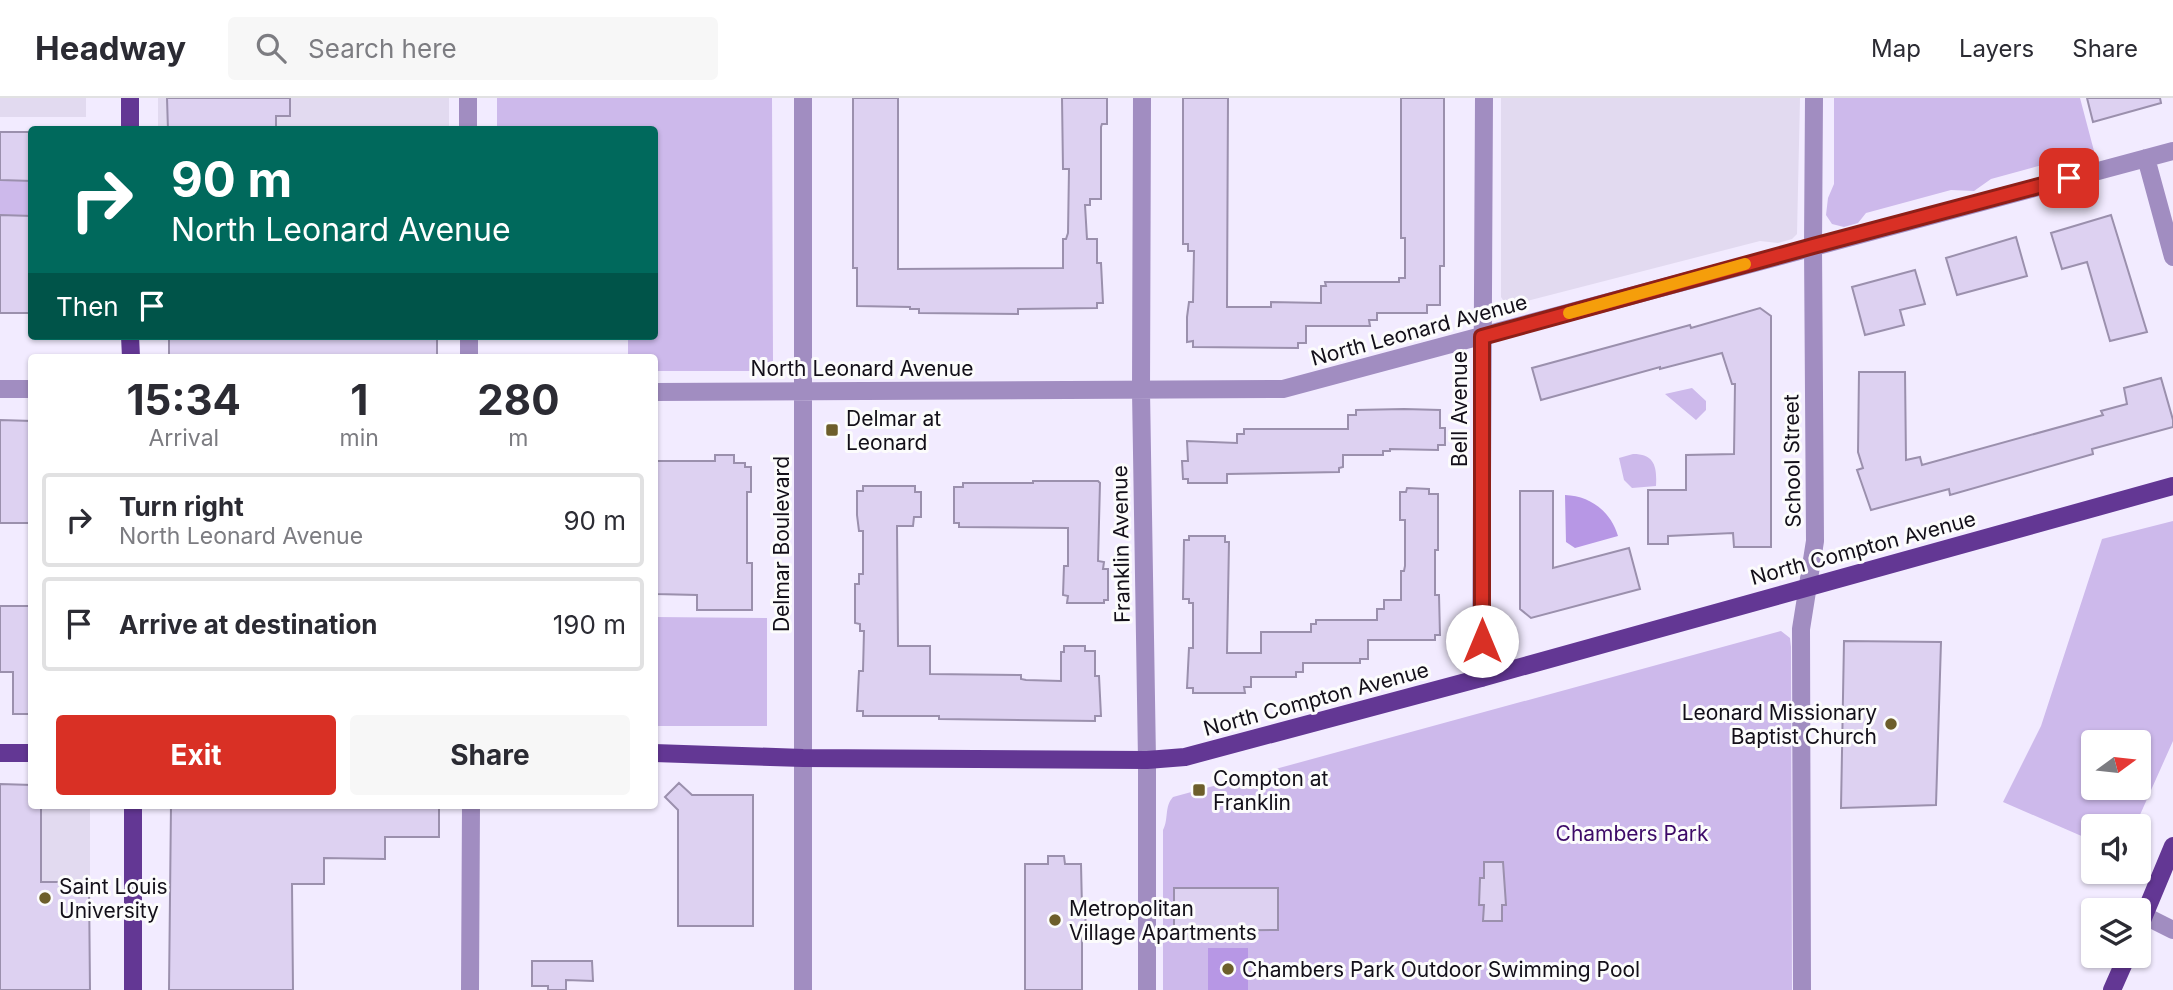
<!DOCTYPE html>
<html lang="en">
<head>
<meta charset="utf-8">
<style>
	body { margin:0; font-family:Inter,sans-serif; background:#f7f7f7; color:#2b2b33; height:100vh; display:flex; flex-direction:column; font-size:26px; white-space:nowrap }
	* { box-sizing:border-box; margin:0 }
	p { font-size:23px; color:#7c7c81 }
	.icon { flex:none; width:38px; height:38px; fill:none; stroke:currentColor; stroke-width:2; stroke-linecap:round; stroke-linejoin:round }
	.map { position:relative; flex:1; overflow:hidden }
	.sheet { position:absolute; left:28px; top:256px; width:630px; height:455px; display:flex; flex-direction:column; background:#fff; border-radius:7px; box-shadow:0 2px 5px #0004 }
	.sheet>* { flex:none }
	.hud { position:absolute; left:28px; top:28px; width:630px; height:214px; border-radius:7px; box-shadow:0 2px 5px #0004; background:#00695c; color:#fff; overflow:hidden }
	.needle { width:46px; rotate:75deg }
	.tools { position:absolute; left:2081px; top:632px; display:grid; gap:14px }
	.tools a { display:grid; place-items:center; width:70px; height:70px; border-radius:7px; background:#fff; box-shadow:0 2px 5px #0004; font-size:35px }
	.pin { position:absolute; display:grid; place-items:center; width:60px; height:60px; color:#fff; margin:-30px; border-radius:14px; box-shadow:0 4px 10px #0006 }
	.me { position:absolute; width:77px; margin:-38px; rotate:0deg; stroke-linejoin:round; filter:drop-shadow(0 0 5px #0008) }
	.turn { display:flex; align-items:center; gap:24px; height:147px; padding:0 28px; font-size:32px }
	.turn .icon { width:91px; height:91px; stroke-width:2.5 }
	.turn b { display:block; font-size:49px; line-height:60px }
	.then { display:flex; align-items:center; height:66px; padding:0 28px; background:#0003; gap:14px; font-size:26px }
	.eta { display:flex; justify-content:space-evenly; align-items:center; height:119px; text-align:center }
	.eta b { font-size:42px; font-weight:700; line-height:49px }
	.action { display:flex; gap:14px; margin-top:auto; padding:14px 28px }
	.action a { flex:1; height:80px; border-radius:7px; background:#d93025; color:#fff; font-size:28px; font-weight:700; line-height:80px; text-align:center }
	.action a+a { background:#f7f7f7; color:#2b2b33 }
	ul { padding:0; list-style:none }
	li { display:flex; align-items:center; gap:21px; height:94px; margin:0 14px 10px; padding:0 14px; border:4px solid #e1e1e2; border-radius:7px }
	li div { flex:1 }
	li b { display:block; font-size:26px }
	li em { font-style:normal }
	header { display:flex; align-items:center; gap:42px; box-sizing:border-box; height:98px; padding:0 35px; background:#fff; border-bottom:2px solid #e1e1e2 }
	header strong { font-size:33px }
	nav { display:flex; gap:38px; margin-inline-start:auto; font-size:24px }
	.search { width:490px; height:63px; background:#f7f7f7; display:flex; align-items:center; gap:18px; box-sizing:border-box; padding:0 24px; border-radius:7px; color:#7c7c81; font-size:26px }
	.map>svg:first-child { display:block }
	.built { fill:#e2daf0 }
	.green { fill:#cdb9eb; fill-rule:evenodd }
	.water { fill:#b797e5 }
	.building { fill:#ddd1f1; stroke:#9b90ad; stroke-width:2 }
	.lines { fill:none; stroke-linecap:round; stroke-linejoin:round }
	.minor { stroke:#a18dc1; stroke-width:18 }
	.major { stroke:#633794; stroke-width:18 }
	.route-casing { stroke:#8d1f18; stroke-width:18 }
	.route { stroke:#d93025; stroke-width:12 }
	.slow { stroke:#f59e0b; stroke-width:12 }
	.poi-dot { fill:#6d5e2b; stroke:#fcfcfc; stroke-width:2.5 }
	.labels { text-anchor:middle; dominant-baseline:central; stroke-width:6; stroke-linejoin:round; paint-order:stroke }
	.street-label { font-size:21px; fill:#130f19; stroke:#fcfcfc }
	.poi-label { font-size:21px; fill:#130f19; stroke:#fcfcfc; text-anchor:start }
	.park-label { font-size:21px; fill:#3d0a68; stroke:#fcfcfc }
</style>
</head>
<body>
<header>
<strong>Headway</strong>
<div class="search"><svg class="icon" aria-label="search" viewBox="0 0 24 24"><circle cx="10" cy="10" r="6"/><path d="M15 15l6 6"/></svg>Search here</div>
<nav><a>Map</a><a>Layers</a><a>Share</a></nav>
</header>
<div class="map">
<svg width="2173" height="892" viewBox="0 0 2173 892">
	<rect width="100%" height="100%" fill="#f2ebff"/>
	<path class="built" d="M0,0H86V19H0Z
		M158,0H449V31H158Z
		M1501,0H1800L1797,136L1792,141L1778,145L1760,143L1507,208L1501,199Z
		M0,686L31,687L32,707H90V892H0Z"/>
	<path class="green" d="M497,0H772L773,264H754V273H655L654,259H628V238H654V32L497,31Z
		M1834,0H2080L2094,53L1991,81L1974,93L1951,92L1866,115L1858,125L1844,129L1832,126L1826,117L1828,100L1834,86Z
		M0,82L31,83V118H0Z
		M1692,290L1706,303V312L1696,322L1665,296Z
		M1633,356C1655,356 1657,369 1656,388L1632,390L1624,382L1619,360Z
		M2173,423V643L2135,728H2093V743L2003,704L2041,628L2102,441ZM2093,644H2138V690H2093Z
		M655,519L767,520V628H655Z
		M1781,533L1790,540L1791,549L1792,892H1163V732C1169,721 1164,709 1173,699Z"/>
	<path class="water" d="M1565,397C1591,398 1611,414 1618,438L1575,450L1566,444Z
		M1208,850H1248V892H1208Z"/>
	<path class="building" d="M167,0H290V18H276V32H168Z
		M853,0H898V171L1063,170V141H1066L1068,135L1069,71H1063L1062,0H1107V26H1102L1101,29V101H1090V107H1085L1087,141H1097V165H1101L1103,205H1097V210L1018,211V216L919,215V211H910V209L857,208V170H853Z
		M1183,0H1228L1227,209H1271V204L1321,205V188H1326L1325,184H1399V180H1405V140H1401V0H1444V168H1440V207H1427V215H1377V222H1369L1370,228H1306V245H1298V250L1193,249V243L1187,244V219L1189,204H1193L1194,153H1188V146H1183Z
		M2087,0H2160L2161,5L2093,24Z
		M0,34H32V83L0,82Z
		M0,117L32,118V215H0Z
		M2111,117L2147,234L2110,243L2087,164L2062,171L2051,135Z
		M2016,139L2027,178L1957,197L1946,160Z
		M1915,172L1925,206L1900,212L1904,227L1865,237L1852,189Z
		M1760,210L1771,218V449H1734L1733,435L1668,438V446H1648V392H1686V357L1734,356L1735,286H1732L1722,255L1660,271V269L1541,302L1532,270L1690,227L1691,230Z
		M169,238H437V259H169Z
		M1859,274H1905L1906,362L1920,359L1922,367L2103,317L2101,313L2127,306L2124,290L2161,280L2173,322V329L2092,351L2093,356L1950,397L1949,391L1871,412L1857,372L1863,370L1858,354Z
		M1404,311L1440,312V330H1445V347H1438V352L1390,351V353H1383V357H1343V369L1339,370V374L1227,376V385H1188V381H1183L1182,363H1188L1187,343L1237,345V336H1244V331H1348V317H1356V312Z
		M0,322L32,323V425H0Z
		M715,357H734V365H745V369H751V394H747V465H752V512H697V497L656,496V363H715Z
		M1033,383H1098L1100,385L1098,463L1104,464L1103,471H1108V502H1104V505H1067L1068,498L1063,497L1064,468H1068V430L959,429V425H954V389H963V385H1033Z
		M863,388H915V394H921V419H914L913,428H897L898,548H930V576L1021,577V581L1026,582L1061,583V554H1064V548H1085V553H1095V578H1099L1101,618H1095V623L939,621V618H863V613H857L859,573H863L864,533H860V526L855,525V486H859V476H863V433H859L857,417V393H863Z
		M1407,390L1429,391V396H1438V452H1435V497H1439L1440,537H1435V542H1368V561H1360V565H1303V574H1296V579H1251V589H1244L1245,595H1193V590H1187L1189,550H1193V505H1189V501H1183L1184,442H1189V438H1225V444H1229L1227,555H1261V534H1311V526H1316V522H1377V511H1384V502H1401V473H1404L1405,468V422H1400V394H1406Z
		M1520,393H1553V470L1629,450L1640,491L1531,520L1520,511Z
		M0,508H32V616H13V574H0Z
		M1844,543L1941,544L1936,707L1841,710Z
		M679,685L692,697H753V828H678V712L665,699Z
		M0,686L32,687V707H41V784H89L90,892H0Z
		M171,707H439V739H385V761L324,760V786H292L293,892H169Z
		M1048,758H1064L1065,766H1081L1082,810H1085L1086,833H1082V892H1025V766H1048Z
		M1484,764H1503L1506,807H1502V823H1483L1484,807H1479L1480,780H1484Z
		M1174,790H1278V832L1174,833Z
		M532,863H592L593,883L566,882V892H548V888H532Z"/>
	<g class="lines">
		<path class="minor" d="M468,0V32
			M1142,0L1141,293L1147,662V892
			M2146,60L2173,159
			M469,238V259
			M0,291H32
			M654,294L1283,291L2173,53
			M1481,580L1484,0
			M2145,818L2173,832
			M470,892L471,707
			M803,892V0
			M1802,892L1801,531L1815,443L1813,148L1814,0"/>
		<path class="major" d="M130,0V32
			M130,238L131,259
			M0,655H32
			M654,655L803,660L1147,662L1185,659L1481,580L2173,388
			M2138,832L2173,748
			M133,892V707
			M2112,892L2127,858"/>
	</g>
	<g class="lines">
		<defs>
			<path id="route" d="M1482,543V239L1813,148L2069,80"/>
		</defs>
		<use href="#route" class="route-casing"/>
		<use href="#route" class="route"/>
		<path class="slow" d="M1569,215L1745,166"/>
	</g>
	<g class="poi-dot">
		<rect x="825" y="325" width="14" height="14" rx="3.5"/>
		<circle cx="1891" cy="626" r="7"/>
		<rect x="1192" y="685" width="14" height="14" rx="3.5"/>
		<circle cx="45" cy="800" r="7"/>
		<circle cx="1055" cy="822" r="7"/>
		<circle cx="1228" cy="871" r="7"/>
	</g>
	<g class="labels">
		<g class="street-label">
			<text transform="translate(1419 232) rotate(-15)">North Leonard Avenue</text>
			<text x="862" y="270">North Leonard Avenue</text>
			<text transform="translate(1459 311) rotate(-90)">Bell Avenue</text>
			<text transform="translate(1792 363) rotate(-91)">School Street</text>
			<text transform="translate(781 446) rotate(-90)">Delmar Boulevard</text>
			<text transform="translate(1121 446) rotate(-91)">Franklin Avenue</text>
			<text transform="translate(1863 450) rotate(-15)">North Compton Avenue</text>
			<text transform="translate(1316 601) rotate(-15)">North Compton Avenue</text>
		</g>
		<g class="poi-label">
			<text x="846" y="320">Delmar at<tspan x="846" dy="24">Leonard</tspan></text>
			<text x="1877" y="614" text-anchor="end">Leonard Missionary<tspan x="1877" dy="24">Baptist Church</tspan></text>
			<text x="1213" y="680">Compton at<tspan x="1213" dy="24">Franklin</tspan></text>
			<text x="59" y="788">Saint Louis<tspan x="59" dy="24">University</tspan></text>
			<text x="1069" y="810">Metropolitan<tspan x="1069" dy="24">Village Apartments</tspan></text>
			<text x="1242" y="871">Chambers Park Outdoor Swimming Pool</text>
		</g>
		<g class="park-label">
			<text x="1632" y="735">Chambers Park</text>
		</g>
	</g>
</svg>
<div class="tools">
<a><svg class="needle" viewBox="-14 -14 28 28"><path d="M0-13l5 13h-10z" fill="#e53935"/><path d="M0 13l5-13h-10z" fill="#7c7c81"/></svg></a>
<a><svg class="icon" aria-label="sound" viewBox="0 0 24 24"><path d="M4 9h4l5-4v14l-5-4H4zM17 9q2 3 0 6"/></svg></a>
<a><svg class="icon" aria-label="layers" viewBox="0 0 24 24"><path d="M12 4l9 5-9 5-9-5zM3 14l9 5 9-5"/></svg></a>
</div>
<div class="pin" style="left:2069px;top:80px;background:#d93025"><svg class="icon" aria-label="arrive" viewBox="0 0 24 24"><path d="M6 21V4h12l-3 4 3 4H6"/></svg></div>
<svg class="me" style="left:1482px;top:543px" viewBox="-20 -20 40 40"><circle r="19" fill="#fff"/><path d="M0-13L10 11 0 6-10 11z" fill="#d93025"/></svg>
<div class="hud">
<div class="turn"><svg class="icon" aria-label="right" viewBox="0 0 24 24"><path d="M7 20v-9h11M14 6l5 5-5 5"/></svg><div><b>90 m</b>North Leonard Avenue</div></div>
<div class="then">Then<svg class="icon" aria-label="arrive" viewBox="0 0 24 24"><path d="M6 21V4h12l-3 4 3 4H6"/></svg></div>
</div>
<section class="sheet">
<div class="eta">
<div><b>15:34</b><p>Arrival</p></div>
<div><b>1</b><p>min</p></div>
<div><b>280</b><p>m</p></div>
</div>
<ul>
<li><svg class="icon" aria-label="right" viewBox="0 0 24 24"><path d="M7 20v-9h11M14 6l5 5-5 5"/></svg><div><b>Turn right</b><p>North Leonard Avenue</p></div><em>90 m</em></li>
<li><svg class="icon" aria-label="arrive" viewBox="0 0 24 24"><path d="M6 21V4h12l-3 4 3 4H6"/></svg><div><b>Arrive at destination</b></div><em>190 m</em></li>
</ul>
<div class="action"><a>Exit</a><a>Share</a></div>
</section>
</div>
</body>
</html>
